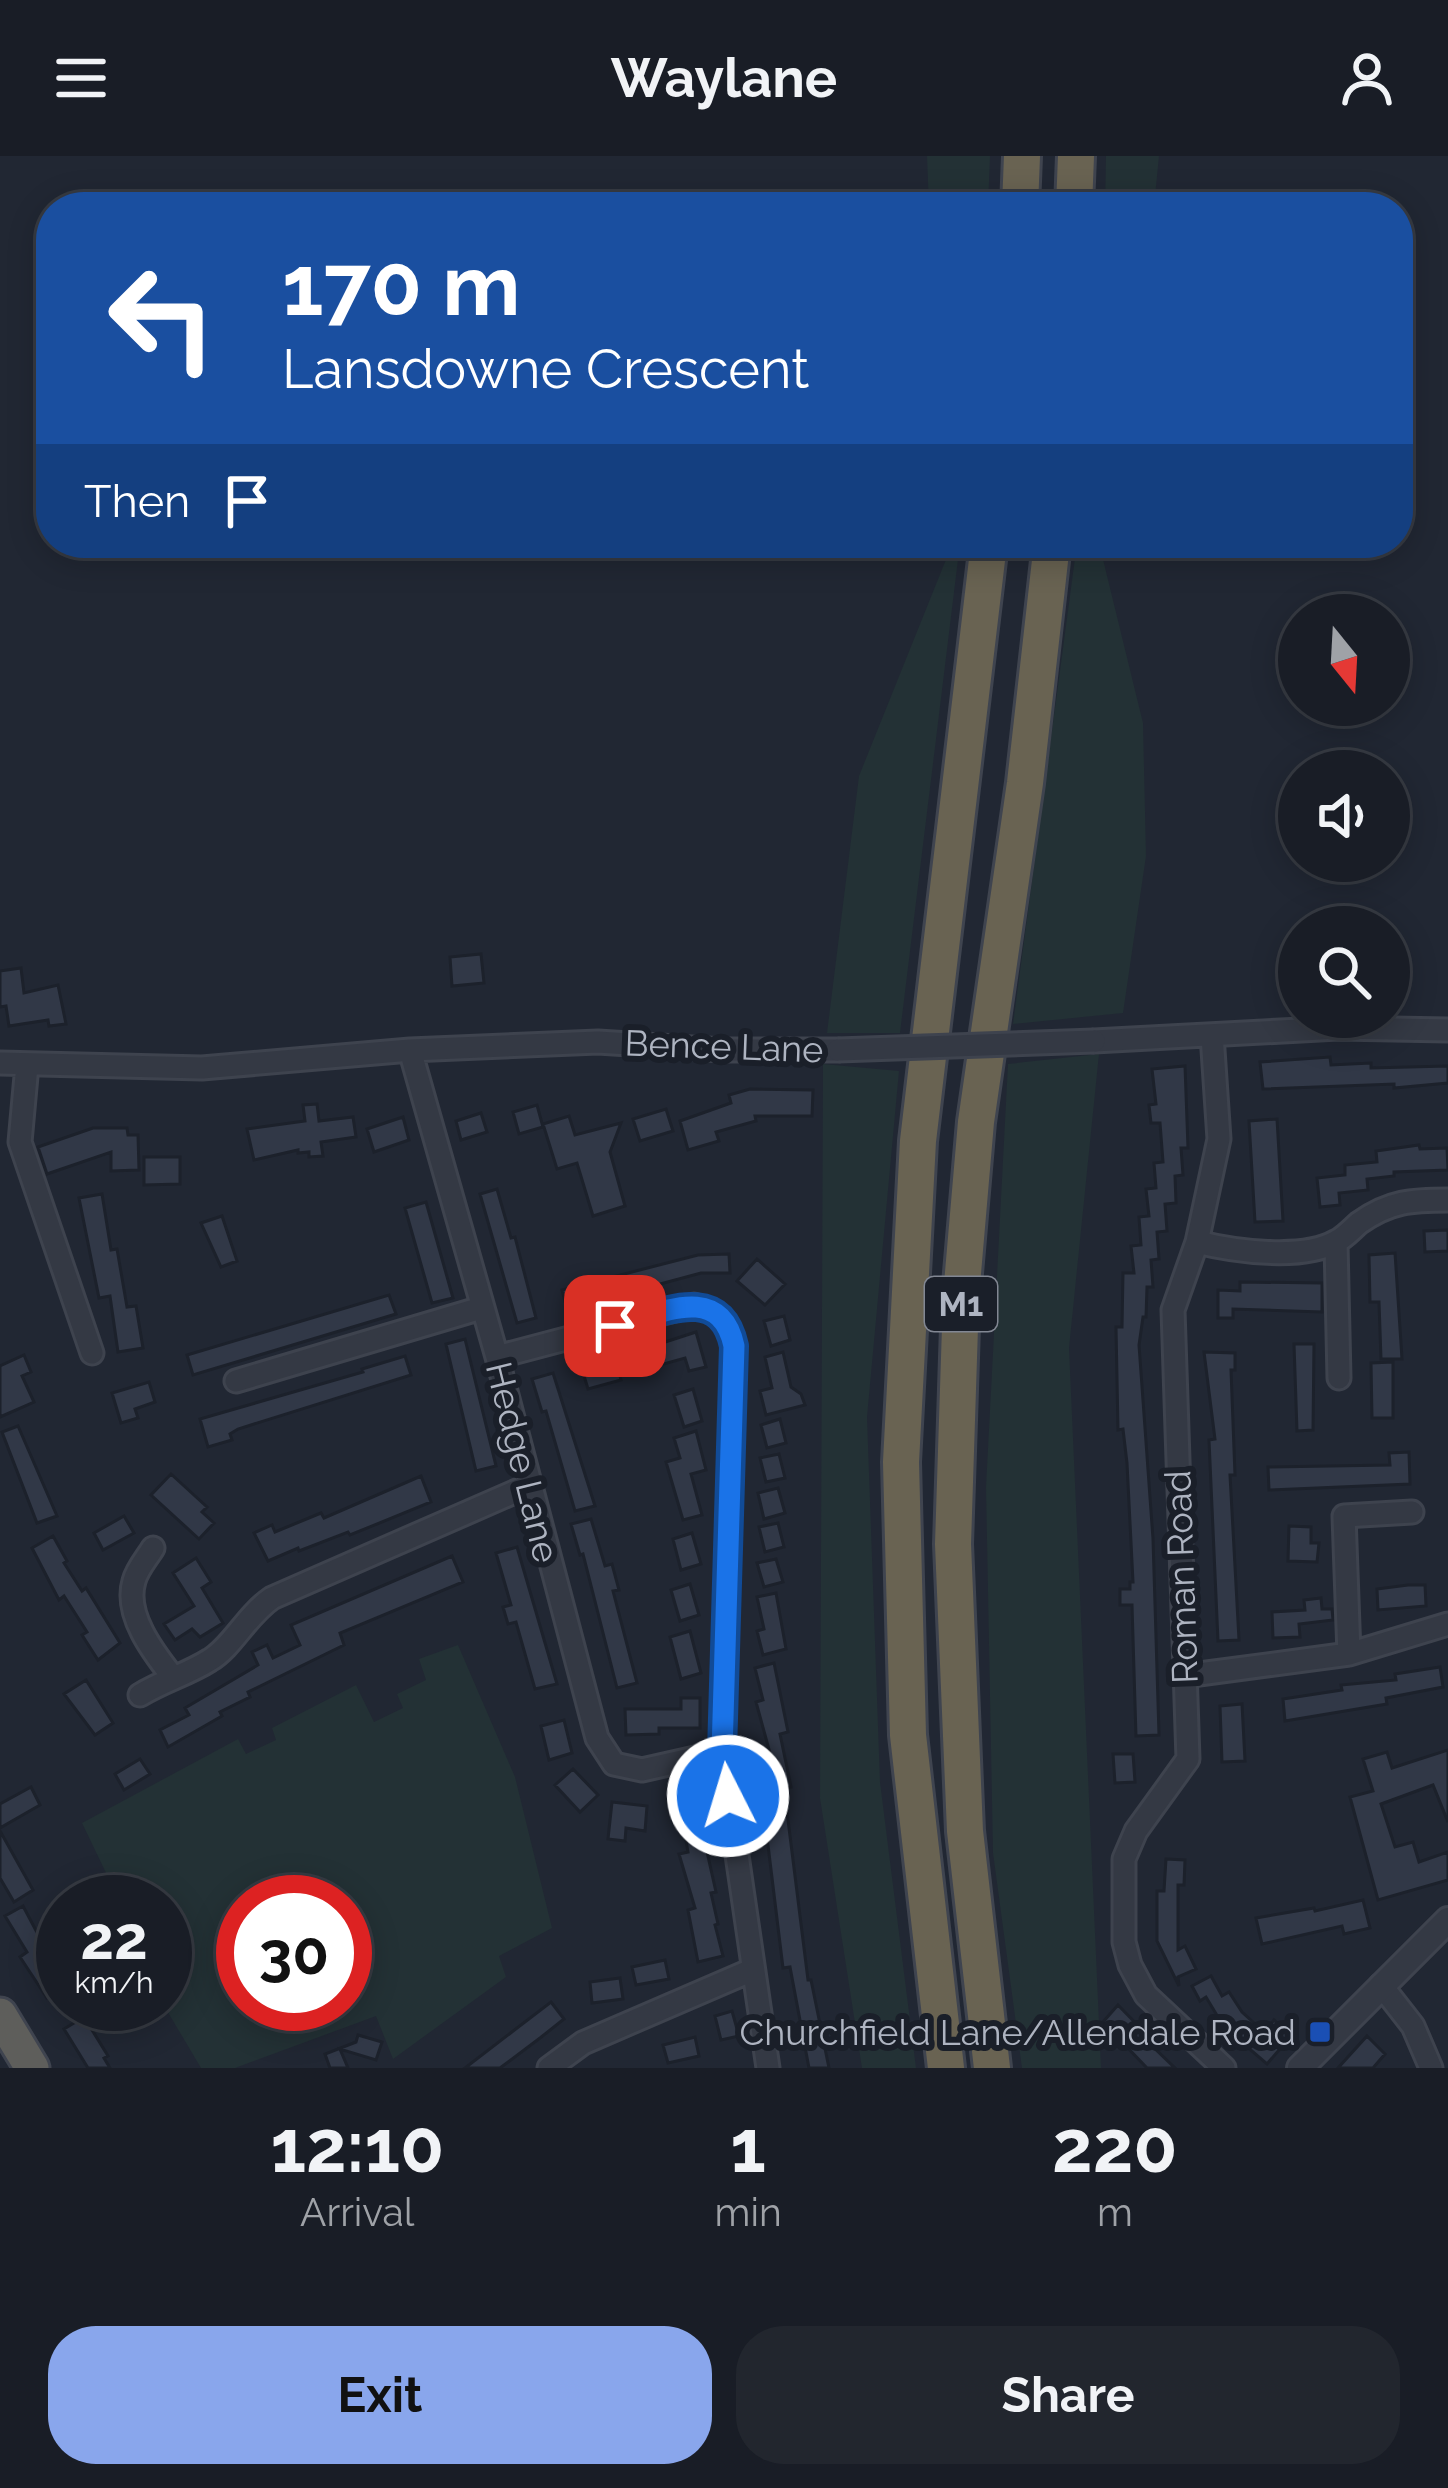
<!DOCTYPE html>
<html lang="en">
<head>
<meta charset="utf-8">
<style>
	body { margin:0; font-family:Raleway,sans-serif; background:#22262e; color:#f1f3f6; height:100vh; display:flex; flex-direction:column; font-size:45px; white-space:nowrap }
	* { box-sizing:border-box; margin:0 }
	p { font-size:39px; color:#9fa2a7 }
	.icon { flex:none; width:66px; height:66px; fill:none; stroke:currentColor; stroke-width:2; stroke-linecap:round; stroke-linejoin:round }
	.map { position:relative; height:1912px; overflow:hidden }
	.panel { display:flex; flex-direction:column; background:#191d26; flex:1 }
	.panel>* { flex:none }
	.guide { position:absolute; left:36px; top:36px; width:1377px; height:366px; border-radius:48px; box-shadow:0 6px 30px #0003,0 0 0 3px #373b43; background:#1a4fa0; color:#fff; overflow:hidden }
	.needle { width:78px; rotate:162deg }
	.tools { position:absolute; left:1278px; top:438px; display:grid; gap:24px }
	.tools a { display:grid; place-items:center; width:132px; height:132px; border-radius:50%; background:#191d26; box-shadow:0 6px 30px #0003,0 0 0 3px #373b43; font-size:60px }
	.speed { position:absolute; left:36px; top:1719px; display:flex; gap:24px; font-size:60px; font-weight:700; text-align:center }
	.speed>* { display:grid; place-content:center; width:156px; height:156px; border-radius:50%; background:#191d26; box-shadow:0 6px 30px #0003,0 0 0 3px #373b43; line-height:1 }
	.speed small { font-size:30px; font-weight:400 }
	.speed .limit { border:18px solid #d22; background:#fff; color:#111 }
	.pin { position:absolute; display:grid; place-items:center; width:102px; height:102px; color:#fff; margin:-51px; border-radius:24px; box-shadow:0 6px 18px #0006 }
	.me { position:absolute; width:132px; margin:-66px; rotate:355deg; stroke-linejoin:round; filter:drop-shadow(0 0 9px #0008) }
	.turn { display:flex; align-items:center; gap:42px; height:252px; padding:0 48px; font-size:54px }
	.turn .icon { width:156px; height:156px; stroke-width:2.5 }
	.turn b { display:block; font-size:84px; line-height:102px }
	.then { display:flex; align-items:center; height:114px; padding:0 48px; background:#0003; gap:24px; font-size:45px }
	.eta { display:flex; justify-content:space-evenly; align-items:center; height:204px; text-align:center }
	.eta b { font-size:72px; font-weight:700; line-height:84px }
	.cta { display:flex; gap:24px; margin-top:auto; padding:24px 48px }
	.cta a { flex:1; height:138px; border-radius:48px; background:#89a6ec; color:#111; font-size:48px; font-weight:700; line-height:138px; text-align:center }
	.cta a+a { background:#22262e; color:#f1f3f6 }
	header { display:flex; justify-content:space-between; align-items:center; height:156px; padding:0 48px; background:#191d26; font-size:54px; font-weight:700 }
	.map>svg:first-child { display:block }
	.green { fill:#233135; fill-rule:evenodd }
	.building { fill:#313847; stroke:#1c212b; stroke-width:3 }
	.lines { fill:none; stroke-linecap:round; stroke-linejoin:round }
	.minor-casing { stroke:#3e434e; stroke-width:27 }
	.tertiary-casing { stroke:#3e434e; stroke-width:30 }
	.trunk-casing { stroke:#3f444f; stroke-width:39 }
	.motorway-casing { stroke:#3f444f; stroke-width:42 }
	.minor { stroke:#343944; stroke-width:21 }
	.tertiary { stroke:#343944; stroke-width:24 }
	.trunk { stroke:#5e5e5b; stroke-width:33 }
	.motorway { stroke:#696352; stroke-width:36 }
	.minor-bridge-casing { stroke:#3e434e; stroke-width:27; stroke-linecap:butt }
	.minor-bridge { stroke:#343944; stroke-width:21 }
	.route-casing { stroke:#114b97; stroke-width:30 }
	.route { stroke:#1a73e8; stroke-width:21 }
	.transit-dot { fill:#1a4fb4; stroke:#1a1f29; stroke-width:4.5 }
	.labels { text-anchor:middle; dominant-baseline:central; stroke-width:12; stroke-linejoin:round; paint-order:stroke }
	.shield { fill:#1a1f29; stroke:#828793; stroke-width:3 }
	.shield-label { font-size:33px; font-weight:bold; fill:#aeb4c1 }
	.street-label { font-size:36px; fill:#aeb4c1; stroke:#1a1f29 }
	.poi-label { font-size:36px; fill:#aeb4c1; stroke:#1a1f29; text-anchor:end }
</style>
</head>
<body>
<header><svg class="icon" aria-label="menu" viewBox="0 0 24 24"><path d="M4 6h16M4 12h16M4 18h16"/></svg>Waylane<svg class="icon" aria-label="person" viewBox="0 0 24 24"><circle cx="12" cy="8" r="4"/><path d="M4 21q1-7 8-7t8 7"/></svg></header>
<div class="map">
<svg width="1448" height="1912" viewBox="0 0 1448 1912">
	<rect width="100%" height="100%" fill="#212733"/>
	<path class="green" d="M927,0H990L988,51H929Z
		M1106,0H1159L1154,51H1105Z
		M949,387H960L900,877H827L859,620L949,396Z
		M1077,387H1099L1143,567L1146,700L1123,857L1013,868Z
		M1099,898L1069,1192L1101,1912H1022L993,1697L986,1331L1008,908Z
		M823,908L899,915L867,1261L880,1626L916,1912H862L820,1642Z
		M458,1489L515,1621L552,1772L499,1800L506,1821L393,1903L376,1860L235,1912H201L163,1848L165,1746H120L82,1667L238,1583L246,1598L276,1584L272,1572L356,1529L374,1566L403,1552L397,1538L426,1524L419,1503ZM345,1746V1848H243V1746Z"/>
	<path class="building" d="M481,798L484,827L452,830L450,801Z
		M21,812L24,837L58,829L66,868L49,870L48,864L9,870L6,850L0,851V815Z
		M1330,901L1331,909L1371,907V912L1448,910V927L1394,932V928L1263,933L1260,906Z
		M1185,910L1188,992H1181L1183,1019L1175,1020L1176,1047L1165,1048L1167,1075L1157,1076L1159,1103L1151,1104L1153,1131H1147L1146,1161H1143L1139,1189L1153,1383L1159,1579L1136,1580L1132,1449H1120V1433H1130V1426H1133L1127,1307L1123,1273L1118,1274L1116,1171H1122L1123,1117H1134L1131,1090L1141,1089L1139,1061L1149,1060L1146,1033L1156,1032L1154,1007L1163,1006L1160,967H1151L1149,949L1156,948L1152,913Z
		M750,933L813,934L812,960H755L756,965L716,976L719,985L688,994L680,965L731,947L729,939Z
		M317,948L319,965L353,961L356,981L321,986L323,1000L309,1001V996L298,997V994L254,1004L247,973L305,965L303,949Z
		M537,949L543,971L519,978L513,956Z
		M666,953L673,975L640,985L633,963Z
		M481,957L487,976L461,984L456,965Z
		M569,960L575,979L621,967L610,996L625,1050L593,1060L577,1007L557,1013L543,968Z
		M403,961L409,984L374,996L367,973Z
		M1277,963L1283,1065L1255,1066L1249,965Z
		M93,972H127L128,979H138L139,1014L111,1015V996L47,1018L38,991Z
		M1419,989L1420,993L1447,992L1448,1014L1394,1016V1020L1367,1023L1368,1034L1339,1037L1340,1049L1320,1051L1317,1022L1345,1019V1009L1377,1006L1376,995Z
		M144,1001H180V1028L144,1029Z
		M497,1033L511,1082L515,1081L536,1162L517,1167L480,1038Z
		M102,1038L111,1094L117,1093L127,1151L136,1150L143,1192L118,1196L110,1140L99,1142L79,1042Z
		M426,1046L453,1142L432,1147L405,1052Z
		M222,1060L237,1105L221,1111L201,1067Z
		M1448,1074V1095L1425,1096L1424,1075Z
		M1395,1097L1402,1203H1381L1379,1146H1370L1369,1099Z
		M729,1098L730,1117H701L567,1153L562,1134L698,1099Z
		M757,1103L785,1128L765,1149L737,1125Z
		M1240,1126L1322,1127V1156L1233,1153V1162H1218V1134L1240,1135Z
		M389,1139L396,1158L193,1219L187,1199Z
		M784,1160L790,1184L771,1190L764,1165Z
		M696,1176L706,1211L689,1215L685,1202L620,1220L621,1224L588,1233L582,1213Z
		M465,1183L496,1310L476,1315L446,1188Z
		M1294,1188H1314L1313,1274L1297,1275Z
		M783,1196L791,1231L801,1238L805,1249L766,1259L760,1235L772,1232L765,1201Z
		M1204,1196L1235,1197V1214H1231L1235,1319H1230L1239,1484L1218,1485L1209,1284L1215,1283Z
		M24,1199L31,1216L22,1220L34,1246L0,1261V1210Z
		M405,1200L411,1219L238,1273L230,1278L232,1284L208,1291L200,1263L363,1216L362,1213Z
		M1393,1206V1262H1372L1371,1207Z
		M553,1217L595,1350L575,1355L546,1255L542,1256L532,1223Z
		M149,1226L155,1246L135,1253L138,1262L121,1267L112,1237Z
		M693,1233L702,1265L684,1271L674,1239Z
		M780,1263L786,1287L767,1292L761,1269Z
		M18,1270L57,1360L37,1367L2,1276Z
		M696,1275L706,1314L691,1318L702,1359L683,1364L666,1306L680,1302L674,1282Z
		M1409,1296L1410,1328L1269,1334L1268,1311L1390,1309L1389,1297Z
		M779,1298L785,1322L766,1326L760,1302Z
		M171,1318L207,1351L202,1356L214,1367L199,1383L151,1339Z
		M421,1320L431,1346L350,1379L348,1376L299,1395L298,1392L268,1405L254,1377L272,1369L275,1376L321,1357L324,1362Z
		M778,1332L785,1357L764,1363L758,1337Z
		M124,1360L134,1377L103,1394L94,1377Z
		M591,1363L605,1410L612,1408L619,1434L613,1435L637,1527L617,1532L583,1398L580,1399L571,1368Z
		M778,1367L784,1391L765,1396L759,1371Z
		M1289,1370L1311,1371V1387H1319L1317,1406L1288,1405Z
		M692,1377L701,1408L681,1414L673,1383Z
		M53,1380L67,1405L64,1407L82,1435L86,1432L120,1487L98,1504L82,1479L87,1476L64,1440L59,1444L32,1392Z
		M517,1391L557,1528L535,1533L516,1466L508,1468L503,1451L511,1449L496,1397Z
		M452,1400L463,1426L340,1477L344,1489L248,1536L250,1541L220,1556L222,1560L168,1591L160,1574L189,1559L185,1552L258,1509L252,1496L267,1489L273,1502L300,1489L291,1469Z
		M196,1402L211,1426L202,1432L223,1467L200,1481L192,1473L175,1484L164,1468L194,1450L173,1417Z
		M776,1403L783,1426L764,1431L757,1407Z
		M690,1428L699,1459L680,1465L671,1434Z
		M1408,1429H1425L1426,1450L1378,1454L1377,1433Z
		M776,1437L786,1493L763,1499L757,1475L764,1473L757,1441Z
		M1321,1442L1322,1453H1332L1333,1464L1299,1468L1300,1481L1273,1482L1272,1456L1305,1454L1304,1444Z
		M690,1475L701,1517L681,1523L670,1481Z
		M774,1507L788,1576L780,1578L791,1631L784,1632L808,1824H811L829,1912H809L790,1811L783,1812L763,1648L770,1647L760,1599L770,1597L756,1546L763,1544L755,1512Z
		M1440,1511L1443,1531L1386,1542L1387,1548L1285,1565L1283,1543L1342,1534L1341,1529L1396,1524L1395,1518Z
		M86,1524L113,1567L95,1579L64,1538Z
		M681,1542H700V1572H659V1578L626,1579L625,1553H681Z
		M1242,1548L1245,1605L1222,1606L1220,1550Z
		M564,1564L572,1597L549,1604L541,1570Z
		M1448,1594V1666L1433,1629L1381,1648L1395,1691L1413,1686L1419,1706L1448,1696V1724L1378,1744L1350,1641L1373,1635L1363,1603L1387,1596L1392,1612Z
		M1113,1598H1133L1135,1626L1115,1627Z
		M140,1603L150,1618L124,1634L115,1618Z
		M573,1613L598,1639L580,1656L555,1629Z
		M700,1627L707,1677L703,1678L716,1736L711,1737L718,1768L715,1769L723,1800L698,1806L688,1754L695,1752L679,1698L688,1696L677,1632Z
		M31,1631L40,1649L0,1672V1648Z
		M612,1646L647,1650L645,1675L626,1672L625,1685L608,1683Z
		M0,1675L33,1734L14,1746L0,1722Z
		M1166,1703L1185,1704L1184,1729H1178V1794L1185,1790L1196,1813L1178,1821L1179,1830L1157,1785V1735H1164Z
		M1363,1744L1370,1772L1344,1778L1342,1770L1262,1788L1256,1762L1314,1752L1315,1755Z
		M23,1750L42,1786L47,1783L63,1807V1832L47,1842L20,1801L27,1796L5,1760Z
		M665,1804L669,1823L636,1829L632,1811Z
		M1211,1820L1222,1840L1229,1836L1242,1856L1264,1876L1274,1864L1291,1880L1267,1908L1224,1871L1206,1841L1200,1845L1192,1830Z
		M620,1822L623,1843L592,1847L590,1826Z
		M551,1846L564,1863L540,1882L500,1912H465Z
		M1118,1849L1153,1885L1150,1888L1175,1912H1147L1103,1866Z
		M732,1855L739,1880L721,1884L715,1860Z
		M84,1861L108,1900L104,1902L110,1912H88L64,1873Z
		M358,1879L382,1886L376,1904L340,1893L348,1912H330L325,1898L356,1886Z
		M1367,1880L1385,1898L1373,1912H1338Z
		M695,1881L699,1900L668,1907L663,1889Z"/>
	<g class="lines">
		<defs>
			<path id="minor" d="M1212,879L1219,983L1197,1086L1173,1154L1188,1603L1136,1675L1124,1703V1786L1130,1809L1146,1839L1224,1912
				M1094,885L1338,872L1448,874
				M410,894L497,1201L597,1582L614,1608L642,1614L722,1596
				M0,907L202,912L410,894L598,886L723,894H838
				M27,909L20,986L92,1197
				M1197,1086C1233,1095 1303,1105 1337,1085C1345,1081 1352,1073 1359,1067C1390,1045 1412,1044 1448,1044
				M1336,1087L1339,1222
				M497,1201L694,1149C719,1157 728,1164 734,1190L722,1596L768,1912
				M236,1225L481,1152
				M153,1392C147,1402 137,1413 134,1425C124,1458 153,1496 172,1520
				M1349,1498L1344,1360L1412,1356
				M1184,1520L1349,1498L1448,1468
				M140,1539C163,1525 188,1518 210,1504C232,1491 246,1460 272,1442L528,1330
				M1381,1829L1413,1870L1431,1912
				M549,1912L583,1887L752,1814"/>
			<path id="tertiary" d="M1300,1912L1448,1764"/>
			<path id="trunk" d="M0,1859L32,1912"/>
			<path id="motorway" d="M1020,51L1022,0
				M1074,51L1076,0
				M946,1912L908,1579L901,1306L918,985L989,387
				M992,1912L965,1675L953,1388L961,1140L976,966L1025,627L1052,387"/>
		</defs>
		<use href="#minor" class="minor-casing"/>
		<use href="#tertiary" class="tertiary-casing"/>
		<use href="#trunk" class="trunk-casing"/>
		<use href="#motorway" class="motorway-casing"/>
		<use href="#minor" class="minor"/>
		<use href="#tertiary" class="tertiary"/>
		<use href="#trunk" class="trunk"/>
		<use href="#motorway" class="motorway"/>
		<defs>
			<path id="minor-bridge" d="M838,894L1094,885"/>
		</defs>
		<use href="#minor-bridge" class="minor-bridge-casing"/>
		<use href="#minor-bridge" class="minor-bridge"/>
	</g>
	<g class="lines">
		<defs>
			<path id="route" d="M615,1170C660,1158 720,1125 734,1190L722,1596L728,1640"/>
		</defs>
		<use href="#route" class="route-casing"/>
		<use href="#route" class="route"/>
	</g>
	<rect class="transit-dot" x="1308" y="1864" width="24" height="24" rx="6"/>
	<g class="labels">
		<rect class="shield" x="925" y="1121" width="72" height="54" rx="9"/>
		<g class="shield-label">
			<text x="961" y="1148">M1</text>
		</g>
		<g class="street-label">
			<text transform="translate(724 890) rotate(2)">Bence Lane</text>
			<text transform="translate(523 1306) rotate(76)">Hedge Lane</text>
			<text transform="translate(1181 1421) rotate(-92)">Roman Road</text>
		</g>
		<g class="poi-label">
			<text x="1296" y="1876">Churchfield Lane/Allendale Road</text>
		</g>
	</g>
</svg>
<div class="tools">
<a><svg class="needle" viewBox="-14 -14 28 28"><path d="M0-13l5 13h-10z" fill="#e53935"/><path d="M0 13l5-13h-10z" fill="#9fa2a7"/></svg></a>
<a><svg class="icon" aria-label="sound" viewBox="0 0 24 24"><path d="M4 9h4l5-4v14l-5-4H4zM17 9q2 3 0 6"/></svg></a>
<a><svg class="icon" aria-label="search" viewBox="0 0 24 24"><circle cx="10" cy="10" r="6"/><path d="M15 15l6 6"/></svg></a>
</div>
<div class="speed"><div>22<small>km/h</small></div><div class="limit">30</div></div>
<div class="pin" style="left:615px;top:1170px;background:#d93025"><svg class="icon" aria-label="arrive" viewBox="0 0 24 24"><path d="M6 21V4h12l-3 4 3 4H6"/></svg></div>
<svg class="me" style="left:728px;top:1640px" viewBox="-20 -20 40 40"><circle r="17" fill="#1a73e8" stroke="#fff" stroke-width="3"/><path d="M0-11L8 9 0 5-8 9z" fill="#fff"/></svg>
<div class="guide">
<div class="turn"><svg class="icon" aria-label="left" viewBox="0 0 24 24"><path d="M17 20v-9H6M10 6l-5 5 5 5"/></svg><div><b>170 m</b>Lansdowne Crescent</div></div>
<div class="then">Then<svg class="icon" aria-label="arrive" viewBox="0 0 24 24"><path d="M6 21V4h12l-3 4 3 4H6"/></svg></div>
</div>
</div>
<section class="panel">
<div class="eta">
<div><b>12:10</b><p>Arrival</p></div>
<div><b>1</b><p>min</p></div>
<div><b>220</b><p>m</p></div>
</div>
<div class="cta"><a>Exit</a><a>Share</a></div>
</section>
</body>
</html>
